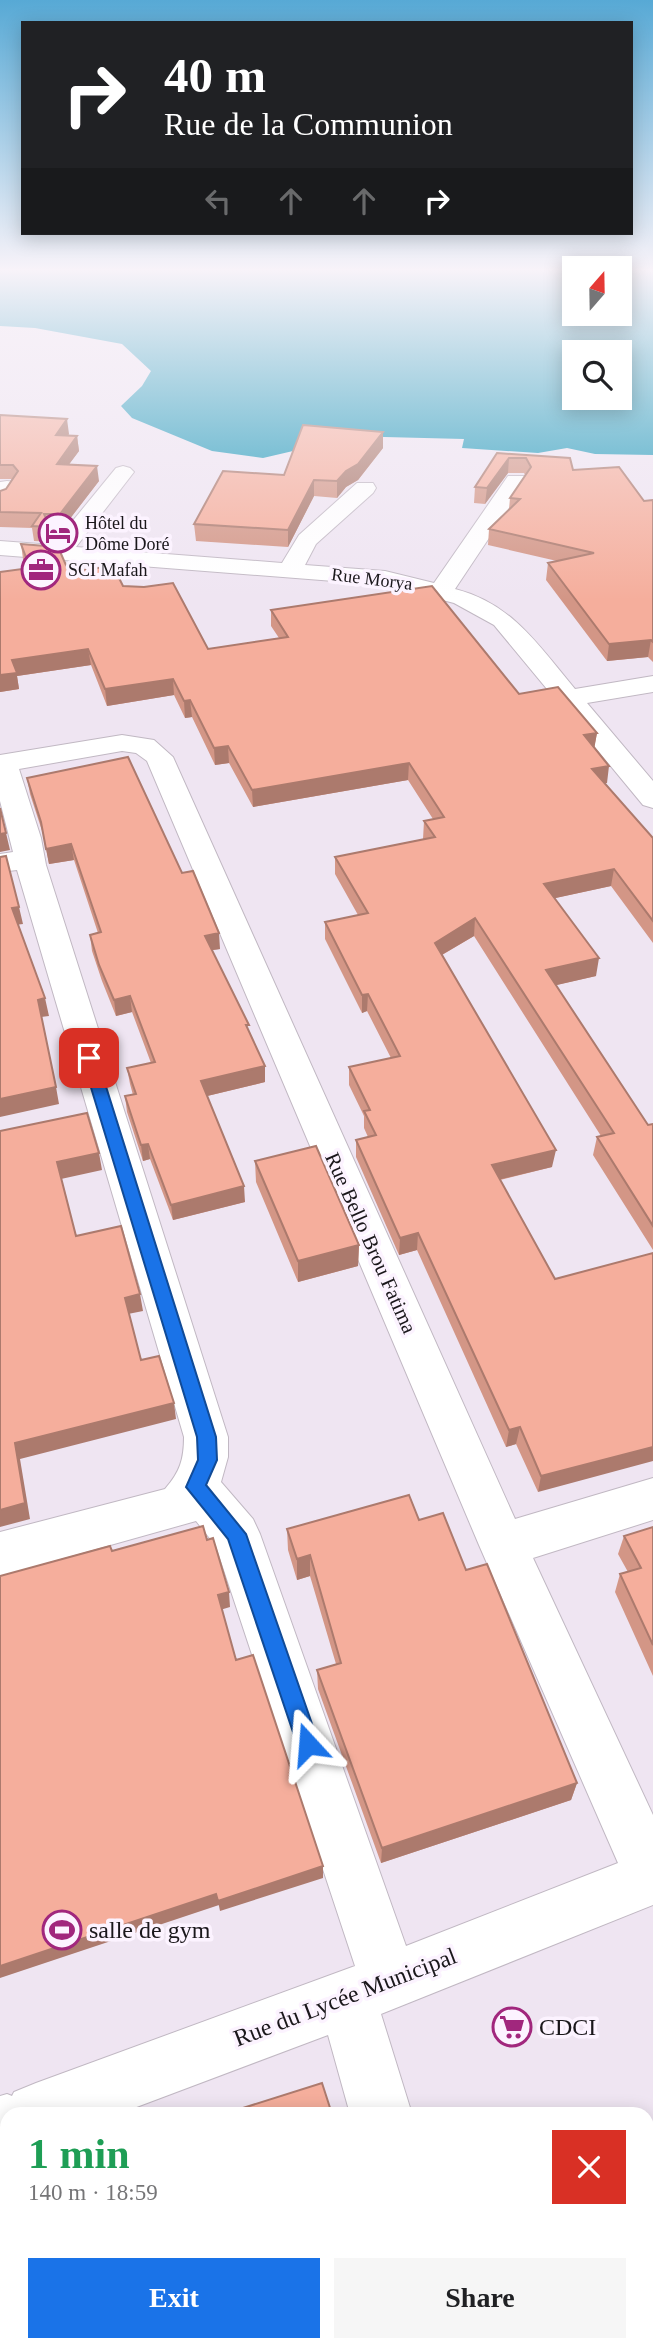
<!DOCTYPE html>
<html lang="en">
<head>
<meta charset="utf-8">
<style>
	body { margin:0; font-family:Georgia,serif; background:#f6f6f6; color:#202124; height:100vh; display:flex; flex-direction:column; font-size:26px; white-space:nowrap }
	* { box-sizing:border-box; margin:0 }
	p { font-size:23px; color:#757577 }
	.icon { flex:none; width:38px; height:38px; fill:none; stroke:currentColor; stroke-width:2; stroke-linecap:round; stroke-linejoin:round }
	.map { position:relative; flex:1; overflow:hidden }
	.details { position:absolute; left:0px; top:2107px; width:654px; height:245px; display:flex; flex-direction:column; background:#fff; border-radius:21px 21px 0 0; box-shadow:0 4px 18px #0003 }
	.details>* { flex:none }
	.guide { position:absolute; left:21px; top:21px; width:612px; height:214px; border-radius:0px; box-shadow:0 4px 18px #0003; background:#202124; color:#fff; overflow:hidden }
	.needle { width:46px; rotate:20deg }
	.tools { position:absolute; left:562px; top:256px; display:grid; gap:14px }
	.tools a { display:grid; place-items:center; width:70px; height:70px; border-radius:0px; background:#fff; box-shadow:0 4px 18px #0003; font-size:35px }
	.pin { position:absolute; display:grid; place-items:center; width:60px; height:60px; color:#fff; margin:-30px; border-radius:14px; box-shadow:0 4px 10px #0006 }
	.me { position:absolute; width:77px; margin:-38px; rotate:341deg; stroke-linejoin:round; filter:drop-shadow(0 0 5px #0008) }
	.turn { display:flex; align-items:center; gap:24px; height:147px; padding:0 28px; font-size:32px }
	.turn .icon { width:91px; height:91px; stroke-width:2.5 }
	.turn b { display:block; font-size:49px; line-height:60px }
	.lanes { display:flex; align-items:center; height:66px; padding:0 28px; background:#0003; justify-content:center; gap:35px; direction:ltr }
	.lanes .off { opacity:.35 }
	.round { display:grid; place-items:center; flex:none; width:74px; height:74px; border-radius:0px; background:#f6f6f6 }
	.summary { display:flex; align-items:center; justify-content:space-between; height:119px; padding:0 28px }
	h1 { font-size:42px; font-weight:700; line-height:52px; color:#1e9e55 }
	.button { display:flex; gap:14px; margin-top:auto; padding:14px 28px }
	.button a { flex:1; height:80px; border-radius:0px; background:#1a73e8; color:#fff; font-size:28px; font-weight:700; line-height:80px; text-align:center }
	.button a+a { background:#f6f6f6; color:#202124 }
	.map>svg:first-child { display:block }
	.water { fill:#1d99b9; fill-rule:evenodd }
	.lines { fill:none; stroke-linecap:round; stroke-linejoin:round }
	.minor-casing { stroke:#c1b8c3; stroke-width:2 }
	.minor { fill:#fff; fill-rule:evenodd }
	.wall { fill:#d39686 }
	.shaded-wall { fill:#ac7a6d }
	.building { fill:#f5ae9c; stroke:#ac7a6d; stroke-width:2 }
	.route { fill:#1a73e8; stroke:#114b97; stroke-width:2 }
	.labels { text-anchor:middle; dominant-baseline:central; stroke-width:7; stroke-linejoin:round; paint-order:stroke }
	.far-poi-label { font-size:18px; fill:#1a171b; stroke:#fcf3ff; text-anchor:start }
	.far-street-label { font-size:18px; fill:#1a171b; stroke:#fcf3ff }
	.street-label { font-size:21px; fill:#1a171b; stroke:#fcf3ff }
	.near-poi-label { font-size:24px; fill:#1a171b; stroke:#fcf3ff; text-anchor:start }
	.near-street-label { font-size:24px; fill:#1a171b; stroke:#fcf3ff }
</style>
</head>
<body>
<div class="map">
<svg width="653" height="2352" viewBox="0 0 653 2352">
	<rect width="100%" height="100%" fill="#efe5f2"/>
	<path class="water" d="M0,270H574V313H620V270H653V455L595,454L567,448L538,453L462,448L464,439L305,435L293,451L263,458L212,451L132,418L121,406L142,386L151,371L122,344L35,328L0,326ZM574,352H620V397H574Z"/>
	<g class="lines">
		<defs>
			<path id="minor" d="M123,466L130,468L134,472L76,547L282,563L299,535L357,483H373L376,488L373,493L316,544L305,565L385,571L434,583L508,476H524L527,481L455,589C513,604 538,645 575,689L653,676V692L587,703L653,781V808L643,805L494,625L454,603L385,585L0,555V541L53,545L116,468Z
				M7,481L15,482L18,487L8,502L0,504V482Z
				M122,735L154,740L173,757L515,1519L653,1478V1520L533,1558L653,1815V1905L381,2014L412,2114H350L328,2035L118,2114H7V2156L0,2158V2096L7,2094L12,2096L14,2092L36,2083L355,1966L216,1546L196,1521L0,1576V1532L165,1489C180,1472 184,1459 184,1437L17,870L0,872V854L13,852L0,801V755ZM122,751L136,753L147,761L479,1545L618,1863L406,1946L260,1534L253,1519L221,1482L228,1457V1437L46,865L41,838L19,769Z
				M416,2345H484L486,2352H418Z"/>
		</defs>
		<use href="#minor" class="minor-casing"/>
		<use href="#minor" class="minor"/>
	</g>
	<path class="wall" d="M0,415L69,434L68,435L77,436L79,451L69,464L99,481L62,529H50L52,542L34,541L32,528L0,527V491L6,489L12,479H0Z
		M383,432V448L358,480L346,487L337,498L314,496L288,547L196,541L194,524L284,475Z
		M497,453L570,458L573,470L644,501L653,500V662L648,657L607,661L546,580L548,563L557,561L488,545L489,529L509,509L510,498L525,475L524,473H508L485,504L474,503L475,487Z
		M21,544L69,572L123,586L208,649L279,638L271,626V610L519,694L597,733L594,748L607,783H605L653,838V943L611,886L555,898L596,976L556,985L648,1125L653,1124V1250L593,1155L597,1137L601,1136L474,936L442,955L552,1167L500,1180L555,1279L653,1253L538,1492L516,1444L506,1447L417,1250L399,1255L356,1157V1140L368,1137L364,1128V1116L349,1085V1067L391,1058L367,1011L362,1013L325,939V922L358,915L335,874V857L423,839L424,821L433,819L408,780L253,807L229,763L215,765L192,717L185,718L174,695L107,706L91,665L17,676L19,689L0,692V572L27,569L23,559Z
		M27,778L182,873L220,949L212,950L250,1033L265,1082L207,1096L245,1202L173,1220L150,1159L143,1161L127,1112L125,1096L133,1095L130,1084L127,1068L151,1063L132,1012L116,1016L102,981L92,951L90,935L98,933L74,860L49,864L44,837L30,794Z
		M255,1161L359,1245L358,1266L298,1282L256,1182Z
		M419,1520L466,1570L577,1783L571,1800L381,1863L318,1689L317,1670L336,1664L310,1576L297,1580L288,1550L287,1529Z
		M653,1527V1676L615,1592L620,1574L628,1572L618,1554L624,1536Z"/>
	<path class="shaded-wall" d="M67,419L69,434L58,449L56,435Z
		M383,432V448L358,480L346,487L337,498V481Z
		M77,436L79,451L59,478L57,464Z
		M509,458L508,473L485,504L487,488Z
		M97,466L99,481L62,529L60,514Z
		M314,480V496L288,547V530Z
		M651,640L648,657L607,661L609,644Z
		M88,649L91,665L17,676L19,689L0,692V675L12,660Z
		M173,679L174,695L107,706L105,689Z
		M190,700L192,717L185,718L184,701Z
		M597,733L594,750L584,735Z
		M228,746L229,763L215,765L214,748Z
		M409,763L408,780L253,807L252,790Z
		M609,766L607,783L590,786L592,769Z
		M6,833L10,850L0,852V834Z
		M71,844L74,860L49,864L46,849Z
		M614,869L611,886L542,901L544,884Z
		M19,907L23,924L15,925L12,908Z
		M475,918L474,936L433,960L435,943Z
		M219,933L220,949L206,951L205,936Z
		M599,958L596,976L544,988L546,970Z
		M368,994L367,1011L362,1013V995Z
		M130,996L132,1012L116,1016L114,1000Z
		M45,998L49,1016L41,1017L38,1000Z
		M265,1066V1082L203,1097L201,1081Z
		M56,1087L59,1104L0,1117V1099Z
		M148,1144L150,1159L143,1161L141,1145Z
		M556,1150L552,1167L489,1182L492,1165Z
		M99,1153L102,1170L61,1179L57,1162Z
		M244,1186L245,1202L173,1220L171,1205Z
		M418,1233L417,1250L399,1255L400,1238Z
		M359,1245L358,1266L298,1282V1261Z
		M140,1294L143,1311L128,1314L125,1298Z
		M174,1403L176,1419L20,1459L30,1519L0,1527V1510L15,1443Z
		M520,1427L516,1444L506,1447L509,1430Z
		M653,1447V1461L538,1492L541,1476Z
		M310,1555V1576L297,1580V1559Z
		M229,1592L230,1607L220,1610L218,1595Z
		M577,1783L571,1800L381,1863L382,1848Z
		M323,1866V1878L220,1911L218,1901Z
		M216,1894L219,1905L0,1978V1966Z"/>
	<path class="building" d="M0,415L67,419L56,435L77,436L57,464L97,466L60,514H44L50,527L32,526L41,513L0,512V491L6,489L18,471L13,465H0Z
		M303,425L383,432L358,464L346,471L337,481L314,480L288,530L194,524L223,471L284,475Z
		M497,453L570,458L573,470L619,467L644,501L653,500V642L651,640L609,644L548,563L594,553L489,529L520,499L510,498L531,467L526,458H509L487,488L475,487Z
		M21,544L58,547L69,572L113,566L123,586L144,587L173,583L208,649L288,637L271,610L432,586L519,694L558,687L597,733L584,735L609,766L592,769L653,838V921L614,869L544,884L599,958L546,970L648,1125L653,1124V1226L597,1137L614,1133L475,918L435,943L556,1150L492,1165L555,1279L653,1253V1447L541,1476L520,1427L509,1430L418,1233L400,1238L356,1140L376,1135L364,1111L370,1110L349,1067L400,1056L368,994L362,995L325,922L368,913L335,857L435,837L424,821L444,817L409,763L252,790L228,746L214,748L190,700L184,701L173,679L105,689L88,649L12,660L17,673L0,675V572L30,568Z
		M128,757L182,873L193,871L219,933L205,936L249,1025H246L265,1066L201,1081L244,1186L171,1205L148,1144L141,1145L125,1096L136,1094L127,1068L155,1062L130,996L114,1000L99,965L90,935L101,932L71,844L46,849L41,822L27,778Z
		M0,808L6,833L0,834Z
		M6,856L19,907L12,908L45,998L38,1000L56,1087L0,1099V857Z
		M87,1113L99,1153L57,1162L76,1236L121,1226L140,1294L125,1298L141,1360L159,1356L174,1403L15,1443L25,1503L0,1510V1131Z
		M316,1146L359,1245L298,1261L255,1161Z
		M409,1495L419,1520L443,1513L466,1570L487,1564L577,1783L382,1848L317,1670L341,1663L310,1555L297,1559L287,1529Z
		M203,1526L207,1540L213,1538L229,1592L218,1595L236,1660L253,1655L323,1866L218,1901L216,1894L0,1966V1576L110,1546L112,1551Z
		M653,1527V1645L620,1574L641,1568L624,1536Z
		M322,2083L332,2114H224Z
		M257,2345H406L408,2352H259Z"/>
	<linearGradient id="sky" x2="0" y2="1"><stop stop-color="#57a9d5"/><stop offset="0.45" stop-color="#f8f3f9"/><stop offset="1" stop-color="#f8f3f9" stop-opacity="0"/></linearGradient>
	<rect width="653" height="600" fill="url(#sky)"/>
	<path class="route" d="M89,1053L97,1058L216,1437L217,1460L206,1485L246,1534L319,1744L316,1752L308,1755L300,1752L297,1744L228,1539L186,1487L198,1460L197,1437L82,1058Z"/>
	<defs>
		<symbol id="hotel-ring" viewBox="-11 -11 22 22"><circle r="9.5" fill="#fcf3ff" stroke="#a1277d" stroke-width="1.5"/><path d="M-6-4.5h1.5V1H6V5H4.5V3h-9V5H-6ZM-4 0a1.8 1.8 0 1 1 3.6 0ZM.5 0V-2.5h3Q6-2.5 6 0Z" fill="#a1277d"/></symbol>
		<symbol id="office-ring" viewBox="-11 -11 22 22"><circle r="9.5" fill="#fcf3ff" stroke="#a1277d" stroke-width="1.5"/><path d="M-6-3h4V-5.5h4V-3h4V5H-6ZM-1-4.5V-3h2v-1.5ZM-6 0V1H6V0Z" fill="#a1277d"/></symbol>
		<symbol id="stadium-ring" viewBox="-11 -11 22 22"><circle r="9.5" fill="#fcf3ff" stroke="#a1277d" stroke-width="1.5"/><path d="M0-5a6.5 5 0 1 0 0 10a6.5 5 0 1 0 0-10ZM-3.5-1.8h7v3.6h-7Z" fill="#a1277d"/></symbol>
		<symbol id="supermarket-ring" viewBox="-11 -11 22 22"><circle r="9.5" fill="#fcf3ff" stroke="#a1277d" stroke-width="1.5"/><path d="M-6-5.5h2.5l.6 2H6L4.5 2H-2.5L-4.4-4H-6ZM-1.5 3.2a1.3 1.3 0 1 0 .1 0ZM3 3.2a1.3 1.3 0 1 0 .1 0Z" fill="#a1277d"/></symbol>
	</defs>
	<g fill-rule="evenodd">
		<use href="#hotel-ring" x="36" y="511" width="44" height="44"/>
		<use href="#office-ring" x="19" y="548" width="44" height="44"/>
		<use href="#stadium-ring" x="40" y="1908" width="44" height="44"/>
		<use href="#supermarket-ring" x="490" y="2005" width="44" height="44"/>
	</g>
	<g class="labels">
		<g class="far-poi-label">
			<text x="85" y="523">Hôtel du<tspan x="85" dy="21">Dôme Doré</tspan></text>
			<text x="68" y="570">SCI Mafah</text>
		</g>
		<g class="far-street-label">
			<text transform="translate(372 579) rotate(7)">Rue Morya</text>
		</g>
		<g class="street-label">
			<text transform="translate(371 1243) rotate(66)">Rue Bello Brou Fatima</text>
		</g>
		<g class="near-poi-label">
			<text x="89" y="1930">salle de gym</text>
			<text x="539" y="2027">CDCI</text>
		</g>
		<g class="near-street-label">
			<text transform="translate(345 1997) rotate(-21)">Rue du Lycée Municipal</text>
		</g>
	</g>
</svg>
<div class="tools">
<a><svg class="needle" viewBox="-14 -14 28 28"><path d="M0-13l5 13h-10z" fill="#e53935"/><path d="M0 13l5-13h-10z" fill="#757577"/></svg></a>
<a><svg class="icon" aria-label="search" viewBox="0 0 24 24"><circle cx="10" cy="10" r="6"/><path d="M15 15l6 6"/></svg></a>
</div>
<div class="pin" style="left:89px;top:1058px;background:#d93025"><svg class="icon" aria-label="arrive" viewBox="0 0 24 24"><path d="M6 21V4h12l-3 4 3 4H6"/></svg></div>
<svg class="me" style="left:308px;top:1744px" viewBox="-20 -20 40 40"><path d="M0-17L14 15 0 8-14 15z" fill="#1a73e8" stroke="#fff" stroke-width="4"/></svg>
<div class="guide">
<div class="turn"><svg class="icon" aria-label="right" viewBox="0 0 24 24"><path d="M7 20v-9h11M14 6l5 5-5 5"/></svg><div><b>40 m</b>Rue de la Communion</div></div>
<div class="lanes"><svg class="icon off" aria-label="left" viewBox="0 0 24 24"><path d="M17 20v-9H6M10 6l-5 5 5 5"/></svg><svg class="icon off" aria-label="ahead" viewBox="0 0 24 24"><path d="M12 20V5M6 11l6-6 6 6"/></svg><svg class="icon off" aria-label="ahead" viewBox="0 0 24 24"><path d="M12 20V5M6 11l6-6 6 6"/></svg><svg class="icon" aria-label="right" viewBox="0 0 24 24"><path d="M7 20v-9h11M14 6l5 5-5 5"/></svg></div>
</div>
<section class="details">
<div class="summary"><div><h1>1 min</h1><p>140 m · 18:59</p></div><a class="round" style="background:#d93025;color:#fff"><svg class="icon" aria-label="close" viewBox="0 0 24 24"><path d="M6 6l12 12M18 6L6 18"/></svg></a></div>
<div class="button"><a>Exit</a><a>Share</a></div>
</section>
</div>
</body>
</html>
